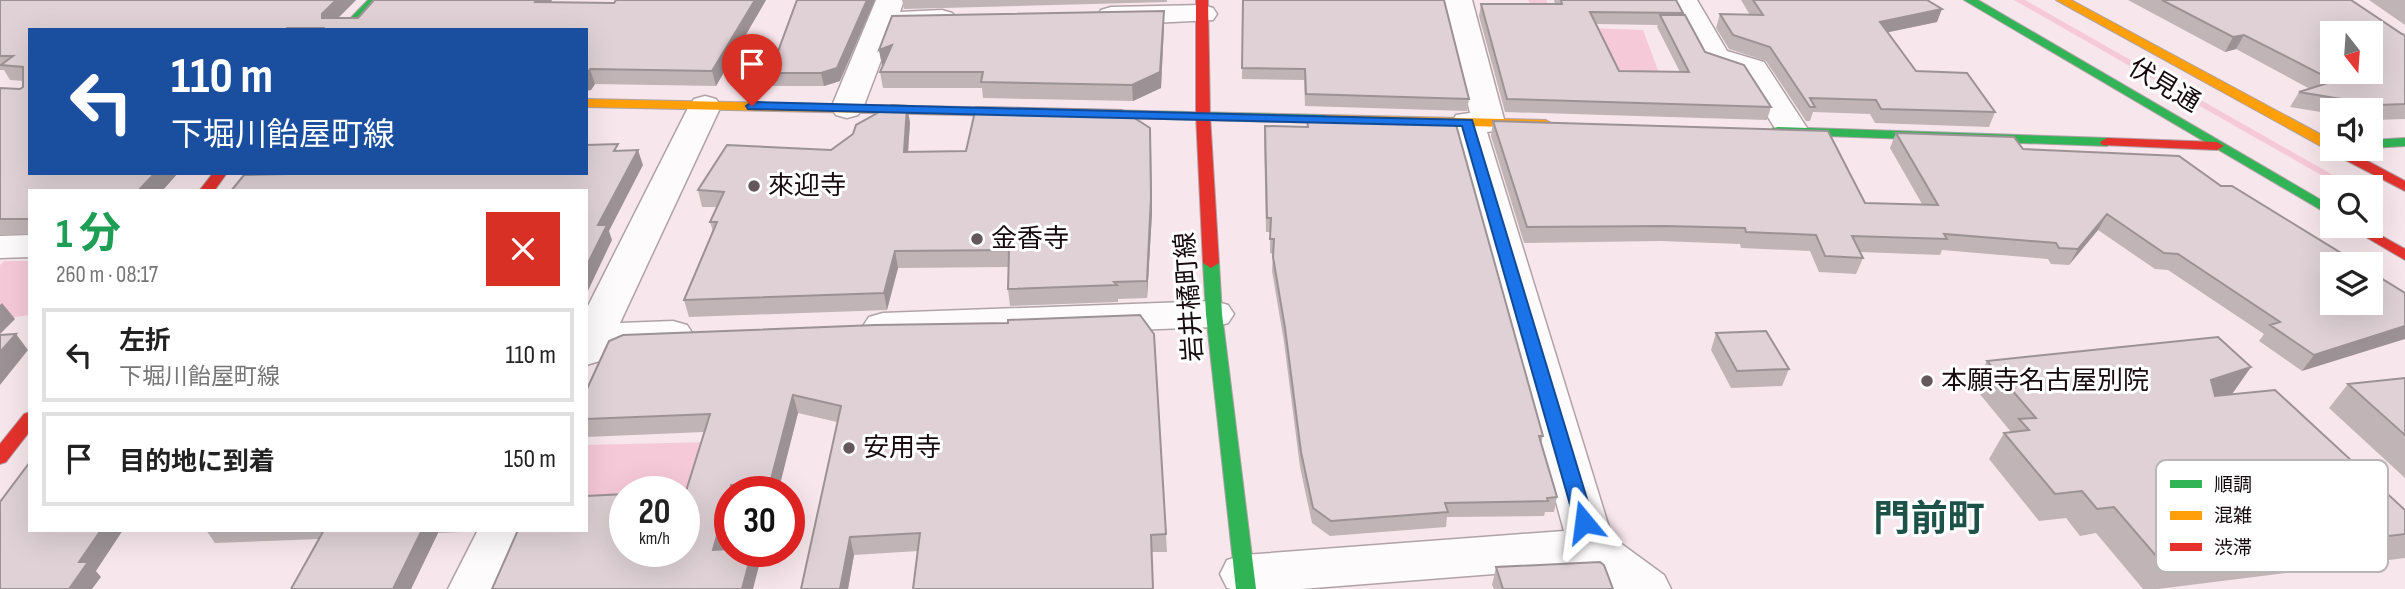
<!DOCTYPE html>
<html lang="ja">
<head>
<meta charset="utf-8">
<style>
	body { margin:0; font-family:"Sofia Sans Condensed","Noto Sans JP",sans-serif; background:#f2f2f2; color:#222; height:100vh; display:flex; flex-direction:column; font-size:26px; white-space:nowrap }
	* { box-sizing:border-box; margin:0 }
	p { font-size:23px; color:#767676 }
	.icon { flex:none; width:38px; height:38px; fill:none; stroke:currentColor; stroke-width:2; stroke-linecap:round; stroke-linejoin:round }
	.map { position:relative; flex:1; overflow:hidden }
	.panel { position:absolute; left:28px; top:189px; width:560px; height:343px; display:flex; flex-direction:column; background:#fff; border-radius:0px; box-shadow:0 7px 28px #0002 }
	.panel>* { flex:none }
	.banner { position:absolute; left:28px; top:28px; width:560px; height:147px; border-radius:0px; box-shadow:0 7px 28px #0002; background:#1a4fa0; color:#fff; overflow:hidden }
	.needle { width:46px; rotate:163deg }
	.buttons { position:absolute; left:2320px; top:21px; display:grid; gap:14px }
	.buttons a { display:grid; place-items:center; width:63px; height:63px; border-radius:0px; background:#fff; box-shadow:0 7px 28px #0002; font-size:35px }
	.speed { position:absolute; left:609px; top:476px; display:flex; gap:14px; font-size:35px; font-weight:700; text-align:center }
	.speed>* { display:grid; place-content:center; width:91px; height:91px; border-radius:50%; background:#fff; box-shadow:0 7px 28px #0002; line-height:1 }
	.speed small { font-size:18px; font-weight:400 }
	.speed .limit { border:10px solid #d22; background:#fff; color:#111 }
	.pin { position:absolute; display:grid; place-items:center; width:60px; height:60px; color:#fff; margin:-72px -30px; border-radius:50% 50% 50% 0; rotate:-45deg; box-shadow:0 0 7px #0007 }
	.pin .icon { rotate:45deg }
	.me { position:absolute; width:77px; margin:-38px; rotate:344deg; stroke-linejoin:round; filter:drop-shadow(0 0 5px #0008) }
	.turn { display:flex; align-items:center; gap:24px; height:147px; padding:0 28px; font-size:32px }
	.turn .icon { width:91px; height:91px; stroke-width:2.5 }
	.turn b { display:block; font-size:49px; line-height:60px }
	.round { display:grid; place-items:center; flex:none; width:74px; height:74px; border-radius:0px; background:#f2f2f2 }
	.head { display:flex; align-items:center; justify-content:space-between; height:119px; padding:0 28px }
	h1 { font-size:42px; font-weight:700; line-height:52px; color:#1e9e55 }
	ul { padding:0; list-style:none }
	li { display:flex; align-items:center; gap:21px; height:94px; margin:0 14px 10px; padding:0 14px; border:4px solid #e0e0e0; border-radius:0px }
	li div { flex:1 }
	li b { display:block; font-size:26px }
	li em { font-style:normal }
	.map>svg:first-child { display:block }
	.green { fill:#f6c9d8 }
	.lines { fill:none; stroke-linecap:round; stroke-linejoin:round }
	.street-casing { stroke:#b0a2a7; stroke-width:3 }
	.fast-casing { stroke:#b0a2a7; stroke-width:2 }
	.slow-casing { stroke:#b0a2a7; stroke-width:2 }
	.jam-casing { stroke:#b0a2a7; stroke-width:2 }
	.street { fill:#fefbfc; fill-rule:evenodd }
	.fast { fill:#30b455; fill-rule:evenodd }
	.slow { fill:#ff9f0a; fill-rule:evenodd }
	.jam { fill:#e5322d; fill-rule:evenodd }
	.wall { fill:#c0b4b7; fill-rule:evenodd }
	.shaded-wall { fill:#9c9295 }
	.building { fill:#dfd1d5; stroke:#9c9295; stroke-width:2; fill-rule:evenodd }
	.route { fill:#1a73e8; stroke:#114b97; stroke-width:2 }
	.poi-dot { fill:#65585c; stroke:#fff; stroke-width:2.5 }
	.labels { text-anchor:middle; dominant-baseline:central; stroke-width:6; stroke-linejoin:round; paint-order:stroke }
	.street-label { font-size:26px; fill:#170b0f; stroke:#fff }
	.poi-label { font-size:26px; fill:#170b0f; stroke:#fff; text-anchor:start }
	.near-quarter-label { font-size:37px; font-weight:bold; fill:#1c5248; stroke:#fff }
	.key { fill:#fff; stroke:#b9b6b7; stroke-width:2 }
	.key-label { font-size:19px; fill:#170b0f }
</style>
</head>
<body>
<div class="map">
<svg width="2405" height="589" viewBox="0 0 2405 589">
	<rect width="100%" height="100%" fill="#f7e7ec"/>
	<path class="green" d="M1528,0H1546L1560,27L1643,30L1661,78L1565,101Z
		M2014,0H2025L2354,187H2342Z
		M4,261H30V315L0,319V265Z
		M708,442L686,506L684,492H625V508L586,510V445Z"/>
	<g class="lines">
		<defs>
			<path id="street" d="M876,0H904L900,12L942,10L952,13L957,19L952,25L893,29L863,108L858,115L847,118L836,115L831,108Z
				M1444,0H1472L1505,123L1501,130L1487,132L1612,537L1664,575L1671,589H1612L1583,567L1301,589H1231L1227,588L1220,574L1227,560L1244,555L1564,531L1452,122L1456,115L1470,113Z
				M1669,0H1697L1727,51L1764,62L1809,131L1805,138L1793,141L1781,138L1742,75L1704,63Z
				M1203,5L1213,8L1217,14L1213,20L1111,25L1101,22L1097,16L1101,10L1111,7Z
				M705,96L716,99L721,106L620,323L673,321L687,325L693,334L687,343L673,347L607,350L600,361L586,365V310L689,106L694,99Z
				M30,235V257L0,258V236Z
				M1214,301L1228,305L1234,314L1228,323L1214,327L883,339L869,335L863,326L869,317L883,313Z
				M478,530H524L496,589H448Z"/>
			<path id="fast" d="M368,0H381L352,30H339Z
				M1964,0H1978L2333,207V217Z
				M1009,108L1326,115L1333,119L1326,123L1004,115V109Z
				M1778,127L2107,138L2114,142L2107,146L1773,134L1771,131L1773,128Z
				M2405,138V146L2371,148V140Z
				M1211,258L1219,263L1222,314L1256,589H1236L1206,314L1203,263Z"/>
			<path id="slow" d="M2056,0H2071L2333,141V149H2339L2328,150Z
				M586,99L1009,108L1016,112L1009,116L586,107Z
				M1326,115L1546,120L1553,124L1546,128L1321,122L1319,119Z"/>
			<path id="jam" d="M1196,0H1208L1210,115L1219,263L1211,268L1203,263L1196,115Z
				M2107,138L2217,142L2224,146L2217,150L2102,145L2100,142Z
				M2333,145V149H2345L2405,181V191L2330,152L2328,149Z
				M213,173H227L214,191H199Z
				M2347,226H2364L2405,249V260Z
				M30,412V431L6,462L0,464V444L24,414Z"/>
		</defs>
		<use href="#street" class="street-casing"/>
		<use href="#fast" class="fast-casing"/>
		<use href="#slow" class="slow-casing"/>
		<use href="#jam" class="jam-casing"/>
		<use href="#street" class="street"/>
		<use href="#fast" class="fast"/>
		<use href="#slow" class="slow"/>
		<use href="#jam" class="jam"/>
	</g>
	<path class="wall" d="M0,0H356L338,18H358L374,0H552L551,2L614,3L616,0H766L716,86L595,84L591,90L586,30H30V173H178L162,191H30V234L0,235V88L20,89L23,87V81L10,80L4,70H0Z
		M797,0L840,81L824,86H773L770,73Z
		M902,0H1167V2L904,9Z
		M1243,0L1469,99L1467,111L1305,106L1304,80L1242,79Z
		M1554,0H1676L1683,13V15L1705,52L1771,107L1767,120L1505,112L1479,16L1481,4H1555ZM1596,24L1658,25L1657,27L1680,72L1619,71Z
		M1741,0H1927L1937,22L1888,32L1916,71L1995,112L1989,127L1875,123L1870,114L1813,112L1810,121H1806L1766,61L1729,49L1716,28L1720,14L1750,15Z
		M2128,0H2351L2402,34L2405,35V119L2371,120V110H2333V114L2290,107L2299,92L2310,89L2236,49L2225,52Z
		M2369,0H2405V25Z
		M1164,11V26L1161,88L1133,101L983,98L982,88H883L880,72L883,65H882L879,50Z
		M1307,117L1543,436L1541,444L1557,497L1554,512H1545L1544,516L1447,517L1446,527L1330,536L1312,523L1300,467L1284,342L1272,271L1273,254L1270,253V232H1266L1264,139L1265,126L1307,127Z
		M1493,121L1865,203L1922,204L1890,148L1896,133L2023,149L2221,186L2405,293L2302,371L2259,341L2264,334L2168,270L2155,269L2098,230L2069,265L2051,264L2048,259L1942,250L1940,255L1860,252L1863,258L1856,274L1819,272L1810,251L1741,248L1740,244L1661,241L1524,243L1491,136Z
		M910,122L908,152L1152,213L1147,298L1118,299V302L1010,306L1008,289L1009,267L898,268L887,310L689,317L684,300L713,231L710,222L717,207H702L698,190L831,150Z
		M875,325L1166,534L1167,552L918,551L854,555L848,589L837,422L798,413L778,492H730L724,549L730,551H754L759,566L492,589L686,491L704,432L586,437V391Z
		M1716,333L1789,369L1782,386L1731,388L1711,350Z
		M1987,361L2251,367L2232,394L2230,395L2405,510V558L2158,589H2143L2096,533L2080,536L2066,518L2039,521L1989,459L2004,433L2011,432L1974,387Z
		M2405,378V478L2329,408L2348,384Z
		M206,530H464L463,532L438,533L411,589H291L319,539L215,543Z
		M1496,567L1613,589H1494L1492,585Z"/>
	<path class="shaded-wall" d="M336,0H356L328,28L322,18V14Z
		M536,0H552L540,15L535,2Z
		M755,0H766L716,86L712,71Z
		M867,0H875L840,81L824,86L821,73Z
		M1942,9L1937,22L1875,35L1880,22Z
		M1164,11V26L1161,88L1133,101L1132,85Z
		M2244,35L2236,49L2225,52L2233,37Z
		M892,45L894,61L882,65L879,50Z
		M590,69L595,84L591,90L586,91V75Z
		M907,106L910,122L907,168L904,152Z
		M1151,144L1152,213L1147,298V281Z
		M638,150L643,165L609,231L612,240L586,295V267L598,225Z
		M155,173H178L162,191H138Z
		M2107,214L2098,230L2069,265L2078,249Z
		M895,251L898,268L887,310L884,293Z
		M2,303L15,319L0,334V305Z
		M2405,326V339L2302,371L2314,355Z
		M16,334L28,350L0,385V352Z
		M2251,367L2232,394L2193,406L2211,380Z
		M793,395L798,413L778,492H773L770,483Z
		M731,485L733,492H730V530L719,568L713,550Z
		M101,530H123L96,571L101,577L92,589H69L79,562Z
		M422,530H437L438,533L411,589H393Z
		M850,537L854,555L848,589H840Z
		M752,551H754L759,566L753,589H742Z"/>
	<path class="building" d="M0,0H336L322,14V18H358L374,0H536L535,2L614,3L616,0H755L712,71L590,69L586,75V30H325L324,28H287L286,30H30V173H155L138,191H30V219H0V88L20,89L23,87V67L1,65L13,56H0Z
		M797,0H867L837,68L821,73H770Z
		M1243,0H1444L1469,99L1306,94L1305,69L1242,68Z
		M1561,0H1676L1683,13L1590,12L1619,71L1689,72L1660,15H1685L1705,52L1744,65L1771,107L1507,99L1481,4H1562Z
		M1753,0H1927L1942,9L1880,22L1916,71L1967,73L1995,112L1881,109L1876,100L1810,98L1815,107H1810L1770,47L1733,35L1720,14L1763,15Z
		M2162,0H2351L2402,34L2405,35V104L2377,105L2299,92L2334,81L2244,35L2233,37ZM2333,33H2371V72H2333Z
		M1164,11L1160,72L1132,85L981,82L983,72H880L892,45L879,50L892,16Z
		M892,105L907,106L904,152L966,151L976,107L1122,110L1150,128L1151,197L1147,281L1114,282L1117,285L1008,289L1009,250L895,251L884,293L684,300L717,222H710L724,192L698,190L727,145L831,150L853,134L856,125Z
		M1307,117L1455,121L1543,436H1539L1557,497L1547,498L1548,501L1445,503L1448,512L1331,521L1313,508L1301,452L1285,328L1273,257L1274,239H1270L1271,218H1267L1265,126L1308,127Z
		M1493,121L1828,131L1865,203L1938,205L1896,133L2014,137L2023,149L2179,156L2221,186H2232L2359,264H2333V303H2371V272L2405,293V326L2314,355L2270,325L2280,322L2178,254L2164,253L2107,214L2078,249L2059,248L2056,243L1944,234L1947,239L1852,236L1863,258L1825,256L1816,235L1746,232L1745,228L1665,226L1527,227Z
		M618,144L614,151L638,150L598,225H607L586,267V191H231L244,175L335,173H586V145Z
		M1140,315L1154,334L1166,534L1151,535L1153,589H913L920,533L850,537L840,589H801L841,406L793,395L770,483L731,485L713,550L730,549V551H752L742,589H492L518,530H586V496L625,494V551H684V492H673L686,491L710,414L586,419V391L609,341L623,335L875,325L1008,323V320Z
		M1766,331L1789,369L1737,371L1716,333Z
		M16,334L0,352V335Z
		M2218,337L2251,367L2211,380L2215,396L2275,390L2405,510V534L2163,564L2114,507L2097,509L2082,491L2055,494L2004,433L2029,430L2019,419L2036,418L1987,361Z
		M2405,378V435L2348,384Z
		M30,462V530H101L79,562H88L69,589H0V502Z
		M324,530H422L393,589H291Z
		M1600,562L1604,565L1613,589H1503L1496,567Z"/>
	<path class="route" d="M752,102L1472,120L1594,522L1591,527L1584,529L1578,527L1575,522L1462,126L748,109L746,106Z"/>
	<g class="poi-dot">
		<circle cx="754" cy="186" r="7"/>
		<circle cx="977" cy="239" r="7"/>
		<circle cx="1927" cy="381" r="7"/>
		<circle cx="849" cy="448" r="7"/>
	</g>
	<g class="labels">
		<g class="street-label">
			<text transform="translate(2164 86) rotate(31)">伏見通</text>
			<text transform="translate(1190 297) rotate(-94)">岩井橘町線</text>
		</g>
		<g class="poi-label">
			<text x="768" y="186">來迎寺</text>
			<text x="991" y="239">金香寺</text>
			<text x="1941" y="381">本願寺名古屋別院</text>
			<text x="863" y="448">安用寺</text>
		</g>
		<g class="near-quarter-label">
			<text x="1929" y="520">門前町</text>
		</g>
	</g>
	<rect x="2156" y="460" width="232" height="112" rx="10" class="key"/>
	<rect x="2170" y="480" width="32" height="8" fill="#30b455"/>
	<rect x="2170" y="511" width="32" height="9" fill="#ff9f0a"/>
	<rect x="2170" y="543" width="32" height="8" fill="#e5322d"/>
	<g class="key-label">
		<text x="2214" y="491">順調</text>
		<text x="2214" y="522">混雑</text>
		<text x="2214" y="554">渋滞</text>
	</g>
</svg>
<div class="buttons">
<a><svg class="needle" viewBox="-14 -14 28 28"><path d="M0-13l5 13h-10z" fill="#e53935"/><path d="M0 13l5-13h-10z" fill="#767676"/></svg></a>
<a><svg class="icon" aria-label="sound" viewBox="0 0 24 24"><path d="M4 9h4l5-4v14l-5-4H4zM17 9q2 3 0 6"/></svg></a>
<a><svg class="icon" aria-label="search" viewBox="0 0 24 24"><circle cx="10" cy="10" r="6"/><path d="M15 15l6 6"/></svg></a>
<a><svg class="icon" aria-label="layers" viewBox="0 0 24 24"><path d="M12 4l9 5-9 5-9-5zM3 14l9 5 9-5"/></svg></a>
</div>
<div class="speed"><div>20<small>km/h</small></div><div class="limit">30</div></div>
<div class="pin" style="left:752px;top:106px;background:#d93025"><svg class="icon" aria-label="arrive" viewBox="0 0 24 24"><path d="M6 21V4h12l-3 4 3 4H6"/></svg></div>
<svg class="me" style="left:1584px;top:522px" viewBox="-20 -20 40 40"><path d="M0-17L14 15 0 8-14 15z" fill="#1a73e8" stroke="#fff" stroke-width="4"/></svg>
<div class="banner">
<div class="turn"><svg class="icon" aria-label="left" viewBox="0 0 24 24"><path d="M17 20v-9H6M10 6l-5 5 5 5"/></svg><div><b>110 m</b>下堀川飴屋町線</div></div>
</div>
<section class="panel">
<div class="head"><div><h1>1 分</h1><p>260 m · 08:17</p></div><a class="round" style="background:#d93025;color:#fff"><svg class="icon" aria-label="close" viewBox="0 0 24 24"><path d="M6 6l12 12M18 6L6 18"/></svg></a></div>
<ul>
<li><svg class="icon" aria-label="left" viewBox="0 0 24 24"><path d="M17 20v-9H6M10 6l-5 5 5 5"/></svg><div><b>左折</b><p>下堀川飴屋町線</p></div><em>110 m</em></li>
<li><svg class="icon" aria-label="arrive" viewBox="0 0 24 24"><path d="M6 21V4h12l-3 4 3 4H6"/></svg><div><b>目的地に到着</b></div><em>150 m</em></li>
</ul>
</section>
</div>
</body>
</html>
